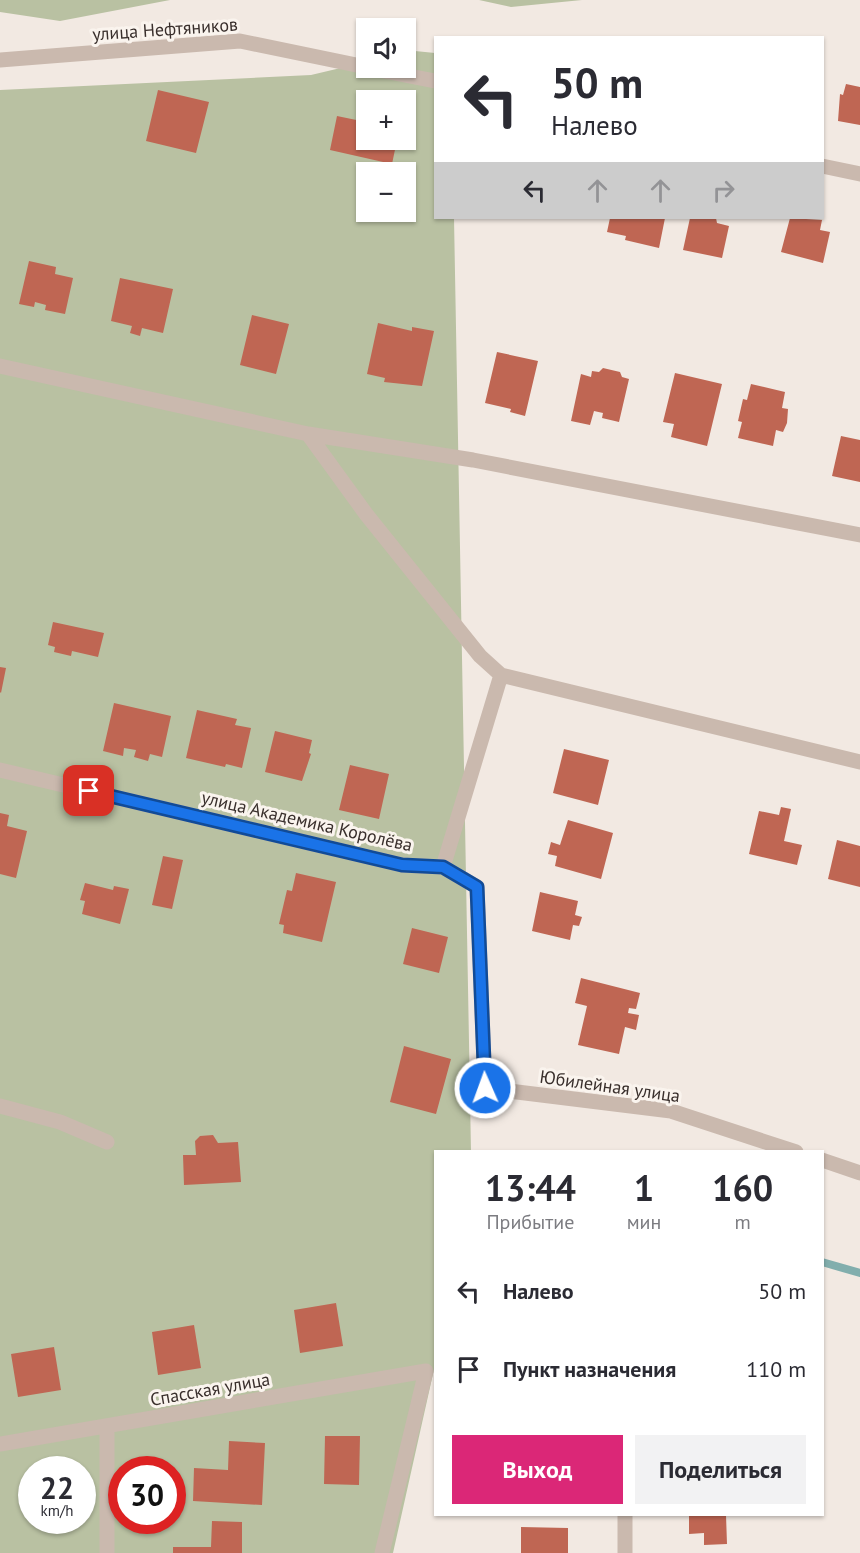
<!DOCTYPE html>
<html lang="ru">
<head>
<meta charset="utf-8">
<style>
	body { margin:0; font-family:"PT Sans",sans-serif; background:#f2f2f3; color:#2b2b33; height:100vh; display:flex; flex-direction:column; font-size:22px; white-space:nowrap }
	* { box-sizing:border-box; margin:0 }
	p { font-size:20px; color:#7c7c81 }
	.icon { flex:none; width:33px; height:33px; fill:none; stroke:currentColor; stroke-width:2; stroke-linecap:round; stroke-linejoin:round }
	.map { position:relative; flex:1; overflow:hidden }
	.panel { position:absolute; left:434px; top:1150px; width:390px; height:366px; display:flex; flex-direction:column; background:#fff; border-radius:0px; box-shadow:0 2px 4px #0004 }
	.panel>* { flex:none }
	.top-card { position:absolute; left:434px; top:36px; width:390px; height:183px; border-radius:0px; box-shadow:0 2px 4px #0004; background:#fff; color:#2b2b33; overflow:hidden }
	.controls { position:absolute; left:356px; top:18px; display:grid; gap:12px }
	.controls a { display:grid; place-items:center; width:60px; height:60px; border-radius:0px; background:#fff; box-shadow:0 2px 4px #0004; font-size:30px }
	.speed { position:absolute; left:18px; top:1456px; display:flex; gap:12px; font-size:30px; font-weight:700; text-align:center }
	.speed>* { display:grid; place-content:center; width:78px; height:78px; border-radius:50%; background:#fff; box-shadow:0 2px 4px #0004; line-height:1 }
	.speed small { font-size:15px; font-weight:400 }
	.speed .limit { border:9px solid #d22; background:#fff; color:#111 }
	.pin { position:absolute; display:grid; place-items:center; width:51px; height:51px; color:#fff; margin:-26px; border-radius:12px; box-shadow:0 3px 9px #0006 }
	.me { position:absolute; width:66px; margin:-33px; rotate:358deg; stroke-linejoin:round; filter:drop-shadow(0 0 4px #0008) }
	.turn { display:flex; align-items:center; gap:21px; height:126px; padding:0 18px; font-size:27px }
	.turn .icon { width:78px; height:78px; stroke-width:2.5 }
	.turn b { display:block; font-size:42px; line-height:51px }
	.lanes { display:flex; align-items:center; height:57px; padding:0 18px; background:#0003; justify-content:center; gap:30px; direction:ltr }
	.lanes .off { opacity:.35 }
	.eta { display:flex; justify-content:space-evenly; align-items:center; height:102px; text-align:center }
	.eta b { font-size:36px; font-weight:800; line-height:42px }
	.cta { display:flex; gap:12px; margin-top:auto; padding:12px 18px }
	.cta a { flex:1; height:69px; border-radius:0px; background:#db2777; color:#fff; font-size:24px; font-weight:800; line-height:69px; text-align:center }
	.cta a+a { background:#f2f2f3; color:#2b2b33 }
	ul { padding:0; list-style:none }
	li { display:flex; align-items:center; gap:18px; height:78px; padding:0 18px }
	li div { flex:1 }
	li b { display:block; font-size:22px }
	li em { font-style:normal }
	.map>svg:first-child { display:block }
	.green { fill:#b9c1a2; fill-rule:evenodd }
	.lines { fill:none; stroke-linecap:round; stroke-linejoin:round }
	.stream { stroke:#82aead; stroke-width:8 }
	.building { fill:#bf6653 }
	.minor { stroke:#cab9ae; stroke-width:15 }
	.route-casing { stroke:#114b97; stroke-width:15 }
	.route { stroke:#1a73e8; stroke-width:10 }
	.labels { text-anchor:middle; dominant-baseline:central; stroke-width:6; stroke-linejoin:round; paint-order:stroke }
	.street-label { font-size:18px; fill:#392f2c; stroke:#faf4ee }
</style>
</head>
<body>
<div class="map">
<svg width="860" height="1553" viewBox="0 0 860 1553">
	<rect width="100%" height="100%" fill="#f2e9e2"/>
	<path class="green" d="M0,0H170L60,21L0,12Z
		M479,0H582L511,7Z
		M415,51L435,53V218H454L471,1152H435V1365L393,1553H0V90L311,75L366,62L405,68V53ZM366,100H405V140H366ZM366,172H405V212H366ZM32,1470H82V1521H32ZM122,1470H172V1521H122Z"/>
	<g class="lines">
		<path class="stream" d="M822,1262L860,1273"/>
	</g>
	<path class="building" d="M846,84L860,87V125L838,121L840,94L843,95Z
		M158,90L209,102L196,153L146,141Z
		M337,116L366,122V140H397L392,164L330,150Z
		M610,218H665L659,248L625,240L626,236L607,232Z
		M690,218H716L717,223L729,226L722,258L683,250Z
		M790,218L822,220L820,230L830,232L823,263L781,252Z
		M29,261L56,267L55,274L73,278L65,314L45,310L46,305L35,302L34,307L19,304Z
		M120,278L173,289L163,333L142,328L140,336L130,333L132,326L111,321Z
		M252,315L289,324L276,374L240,365Z
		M378,323L412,331V327L434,331L422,386L384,382L385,378L367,374Z
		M497,352L538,361L525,416L510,412L511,409L485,403Z
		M603,368L620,372L622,377L629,379L619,422L602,418L603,413L594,411L590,425L571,421L581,374L591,377L592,371L599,372Z
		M675,373L722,384L707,446L671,437L674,424L663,422Z
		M751,384L785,392L782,408L788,409L787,423L783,432L776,430L773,446L738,438L742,422L738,421L743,399L747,400Z
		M841,436L860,440V482L832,476Z
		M53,622L104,633L98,657L72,651L71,656L54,652L55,647L48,645Z
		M0,667L6,668L1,693L0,692Z
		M114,703L171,716L162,757L150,754L148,761L134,757L136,750L124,748L123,756L103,751Z
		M197,710L237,719L235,725L251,728L242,768L226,764L225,767L186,758Z
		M275,731L312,740L309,753L311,754L302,781L265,772Z
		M564,749L609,760L598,805L553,793Z
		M350,765L389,774L379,819L339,810Z
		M781,807L791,809L784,841L802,845L797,865L749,854L759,811L779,815Z
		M0,813L9,815L7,826L27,831L16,878L0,874Z
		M568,820L613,833L601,879L555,866L557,856L548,854L551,842L560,845Z
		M837,840L860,846V887L828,879Z
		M163,856L183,860L172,909L152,905Z
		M296,873L336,882L322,942L283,933L284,925L279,924L287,890L292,891Z
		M85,883L113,890L114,886L129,889L120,924L82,914L85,901L80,900Z
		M540,892L578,901L575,915L582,917L579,926L573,925L570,940L532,931Z
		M412,928L448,937L439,973L403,964Z
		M581,978L640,993L636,1009L629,1008L628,1013L639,1015L636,1030L625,1027L619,1054L578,1045L587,1006L575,1003Z
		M404,1046L451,1059L436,1114L390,1102Z
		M213,1135L218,1143L238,1142L241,1182L184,1185L183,1155H196L195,1141L200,1136Z
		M336,1303L343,1346L300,1353L294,1310Z
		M194,1325L201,1368L158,1375L152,1332Z
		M54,1347L61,1390L18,1397L11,1354Z
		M325,1436H360L359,1485L324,1484Z
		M229,1441L265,1443L262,1505L193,1501L194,1468L228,1470Z
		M689,1515H726L727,1544L704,1545V1533L689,1534Z
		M212,1521L242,1522V1553H173V1547H211Z
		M521,1527L568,1528V1553H521Z"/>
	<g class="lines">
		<path class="minor" d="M0,60L240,41L366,67
			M369,68L435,81
			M822,166L860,174
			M0,366L308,434L366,514L480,656L501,675L443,867
			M308,434L473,460L860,535
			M501,675L860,762
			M0,770L402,865L443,867L477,887L485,1088L671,1111L796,1152
			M0,1106L60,1122L107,1142
			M822,1160L860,1173
			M0,1444L426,1371L382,1553
			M107,1553V1427
			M625,1553V1515"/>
	</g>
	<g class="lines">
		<defs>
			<path id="route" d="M89,791L402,865L443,867L477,887L485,1088"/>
		</defs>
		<use href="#route" class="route-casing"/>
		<use href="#route" class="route"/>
	</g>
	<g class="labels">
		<g class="street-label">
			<text transform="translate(165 29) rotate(-4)">улица Нефтяников</text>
			<text transform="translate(307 821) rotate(13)">улица Академика Королёва</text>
			<text transform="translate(610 1086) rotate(8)">Юбилейная улица</text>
			<text transform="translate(210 1389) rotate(-10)">Спасская улица</text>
		</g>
	</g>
</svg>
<div class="controls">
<a><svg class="icon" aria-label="sound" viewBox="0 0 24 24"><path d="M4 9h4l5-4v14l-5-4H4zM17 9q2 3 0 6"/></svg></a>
<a>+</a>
<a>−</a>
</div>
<div class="speed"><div>22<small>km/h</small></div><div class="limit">30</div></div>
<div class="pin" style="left:89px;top:791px;background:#d93025"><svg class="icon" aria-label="arrive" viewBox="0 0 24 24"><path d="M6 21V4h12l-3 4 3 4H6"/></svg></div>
<svg class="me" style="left:485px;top:1088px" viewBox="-20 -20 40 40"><circle r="17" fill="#1a73e8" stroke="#fff" stroke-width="3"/><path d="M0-11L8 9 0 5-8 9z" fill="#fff"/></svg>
<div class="top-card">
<div class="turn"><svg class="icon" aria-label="left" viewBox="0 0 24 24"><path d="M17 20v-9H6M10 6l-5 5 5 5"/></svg><div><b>50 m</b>Налево</div></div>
<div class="lanes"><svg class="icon" aria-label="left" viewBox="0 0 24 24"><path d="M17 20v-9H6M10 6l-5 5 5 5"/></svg><svg class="icon off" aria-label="ahead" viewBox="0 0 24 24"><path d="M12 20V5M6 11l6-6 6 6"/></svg><svg class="icon off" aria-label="ahead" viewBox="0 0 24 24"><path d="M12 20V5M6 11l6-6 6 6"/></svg><svg class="icon off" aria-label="right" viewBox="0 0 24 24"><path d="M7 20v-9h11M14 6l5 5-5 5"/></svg></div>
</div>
<section class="panel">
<div class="eta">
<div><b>13:44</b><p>Прибытие</p></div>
<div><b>1</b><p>мин</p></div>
<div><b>160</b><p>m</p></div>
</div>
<ul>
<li><svg class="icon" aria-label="left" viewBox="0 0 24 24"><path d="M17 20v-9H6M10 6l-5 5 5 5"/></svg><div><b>Налево</b></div><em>50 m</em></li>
<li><svg class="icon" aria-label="arrive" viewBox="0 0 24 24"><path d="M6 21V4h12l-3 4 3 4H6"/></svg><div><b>Пункт назначения</b></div><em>110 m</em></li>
</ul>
<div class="cta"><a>Выход</a><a>Поделиться</a></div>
</section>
</div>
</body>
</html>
